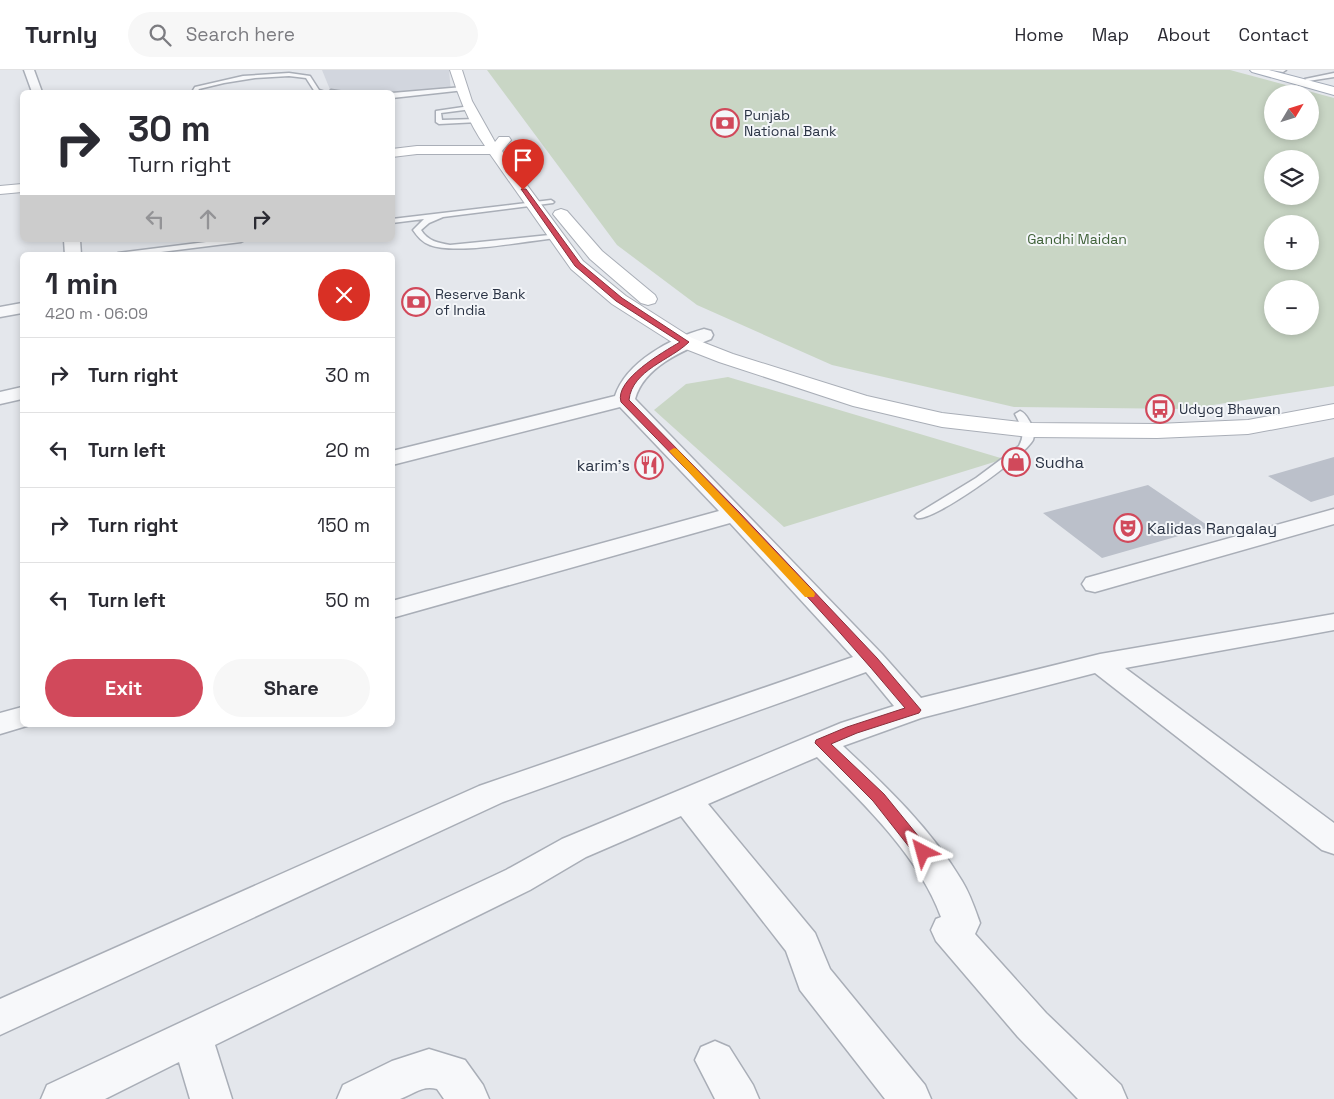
<!DOCTYPE html>
<html lang="en">
<head>
<meta charset="utf-8">
<style>
	body { margin:0; font-family:"Space Grotesk",sans-serif; background:#f7f7f7; color:#2b2b33; height:100vh; display:flex; flex-direction:column; font-size:19px; white-space:nowrap }
	* { box-sizing:border-box; margin:0 }
	p { font-size:16px; color:#7c7c81 }
	.icon { flex:none; width:28px; height:28px; fill:none; stroke:currentColor; stroke-width:2; stroke-linecap:round; stroke-linejoin:round }
	.map { position:relative; flex:1; overflow:hidden }
	.panel { position:absolute; left:20px; top:182px; width:375px; height:475px; display:flex; flex-direction:column; background:#fff; border-radius:8px; box-shadow:0 2px 8px #0003 }
	.panel>* { flex:none }
	.guide { position:absolute; left:20px; top:20px; width:375px; height:152px; border-radius:8px; box-shadow:0 2px 8px #0003; background:#fff; color:#2b2b33; overflow:hidden }
	.needle { width:32px; rotate:52deg }
	.buttons { position:absolute; left:1264px; top:15px; display:grid; gap:10px }
	.buttons a { display:grid; place-items:center; width:55px; height:55px; border-radius:50%; background:#fff; box-shadow:0 2px 8px #0003; font-size:25px }
	.pin { position:absolute; display:grid; place-items:center; width:42px; height:42px; color:#fff; margin:-51px -21px; border-radius:50% 50% 50% 0; rotate:-45deg; box-shadow:0 0 5px #0007 }
	.pin .icon { rotate:45deg }
	.me { position:absolute; width:55px; margin:-28px; rotate:321deg; stroke-linejoin:round; filter:drop-shadow(0 0 4px #0008) }
	.turn { display:flex; align-items:center; gap:18px; height:105px; padding:0 25px; font-size:22px }
	.turn .icon { width:65px; height:65px; stroke-width:2.5 }
	.turn b { display:block; font-size:35px; line-height:42px }
	.lanes { display:flex; align-items:center; height:48px; padding:0 25px; background:#0003; justify-content:center; gap:25px; direction:ltr }
	.lanes .off { opacity:.35 }
	.round { display:grid; place-items:center; flex:none; width:52px; height:52px; border-radius:26px; background:#f7f7f7 }
	.headline { display:flex; align-items:center; justify-content:space-between; height:85px; padding:0 25px }
	h1 { font-size:30px; font-weight:700; line-height:38px }
	.action { display:flex; gap:10px; margin-top:auto; padding:10px 25px }
	.action a { flex:1; height:58px; border-radius:30px; background:#d1495b; color:#fff; font-size:20px; font-weight:700; line-height:58px; text-align:center }
	.action a+a { background:#f7f7f7; color:#2b2b33 }
	ul { padding:0; list-style:none }
	li { display:flex; align-items:center; gap:15px; height:75px; padding:0 25px; border-top:1px solid #e1e1e2 }
	li div { flex:1 }
	li b { display:block; font-size:19px }
	li em { font-style:normal }
	header { display:flex; align-items:center; gap:30px; box-sizing:border-box; height:70px; padding:0 25px; background:#fff; border-bottom:1px solid #e1e1e2 }
	header strong { font-size:24px }
	nav { display:flex; gap:28px; margin-inline-start:auto; font-size:18px }
	.search { width:350px; height:45px; background:#f7f7f7; display:flex; align-items:center; gap:12px; box-sizing:border-box; padding:0 18px; border-radius:28px; color:#7c7c81; font-size:19px }
	.map>svg:first-child { display:block }
	.built { fill:#d2d6de }
	.green { fill:#c9d6c5; fill-rule:evenodd }
	.building { fill:#bbc0ca }
	.lines { fill:none; stroke-linecap:round; stroke-linejoin:round }
	.lane-casing { stroke:#a9aeb7; stroke-width:3 }
	.street-casing { stroke:#a9aeb7; stroke-width:3 }
	.secondary-casing { stroke:#a9aeb7; stroke-width:2 }
	.primary-casing { stroke:#a3abb8; stroke-width:2 }
	.lane { fill:#f7f8fa; fill-rule:evenodd }
	.street { fill:#f7f8fa; fill-rule:evenodd }
	.secondary { fill:#fff; fill-rule:evenodd }
	.primary { fill:#fff; fill-rule:evenodd }
	.route { fill:#d1495b; stroke:#882f3b }
	.slow { fill:#f59e0b }
	.labels { text-anchor:middle; dominant-baseline:central; stroke-width:4; stroke-linejoin:round; paint-order:stroke }
	.far-poi-label { font-size:14px; fill:#2b3445; stroke:#f4f6f9; text-anchor:start }
	.far-park-label { font-size:14px; fill:#3f6138; stroke:#f4f6f9 }
	.poi-label { font-size:16px; fill:#2b3445; stroke:#f4f6f9; text-anchor:start }
</style>
</head>
<body>
<header>
<strong>Turnly</strong>
<div class="search"><svg class="icon" aria-label="search" viewBox="0 0 24 24"><circle cx="10" cy="10" r="6"/><path d="M15 15l6 6"/></svg>Search here</div>
<nav><a>Home</a><a>Map</a><a>About</a><a>Contact</a></nav>
</header>
<div class="map">
<svg width="1334" height="1029" viewBox="0 0 1334 1029">
	<rect width="100%" height="100%" fill="#e4e7ec"/>
	<path class="built" d="M322,0H449L451,22L393,27L392,22H331Z"/>
	<path class="green" d="M487,0H1230L1334,28V316L1188,339L1014,337L832,295L697,235L617,175ZM1272,24H1310V61H1272ZM1272,89H1310V126H1272ZM1272,154H1310V191H1272ZM1272,219H1310V256H1272Z
		M728,307L1004,389L784,457L654,340L686,314Z"/>
	<path class="building" d="M1334,387V425L1311,432L1268,406Z
		M1148,415L1210,457L1102,488L1043,443Z"/>
	<g class="lines">
		<defs>
			<path id="lane" d="M1271,0H1286L1283,2Z
				M289,3L310,6L319,20L325,22H315L306,8L289,6L255,8L224,13L199,19L197,22H192L195,17L243,6Z
				M1334,3V7L1308,11L1305,9Z
				M463,17L465,20L392,28V23Z
				M331,20L344,22H329Z
				M470,36L472,39L441,43L442,50L477,49L479,52L439,54L436,52V41Z
				M551,130L554,132L553,133L443,147L429,153L421,160C428,171 438,173 450,175L559,164L560,166L556,168C526,171 456,185 430,175C422,172 418,167 413,160L424,149L392,153V149Z
				M222,170H245L241,172L137,185H114L118,183Z
				M1020,341C1025,343 1027,347 1030,352C1033,358 1035,364 1033,370C1024,387 933,452 917,448L915,446L917,444L976,408L1019,376C1026,363 1021,356 1015,344Z"/>
			<path id="street" d="M24,0H34L42,22H32Z
				M64,170H80L81,185H65Z
				M22,233V243L0,247V237Z
				M704,259L711,261L713,265L711,269C682,281 644,297 635,329L882,584L921,628L1100,584L1334,544V560L1125,598L1334,753V784L1322,780L1095,603L921,648L843,676C887,717 931,759 962,811C970,824 975,839 980,853L975,864L1046,943L1121,1015L1127,1029H1078L1018,967L936,871L931,860L936,849L941,847C919,786 862,732 817,687L708,734L815,863L830,899L925,1015L931,1029H885L800,920L786,881L681,746L586,787L530,820L215,975L232,1029H190L179,992L105,1029H41L47,1015L506,800L562,769L841,653L894,636L866,602L503,732L0,965V929L479,716L853,587L730,453L392,548V531L719,441L620,337L392,395V381L615,326C626,292 671,268 704,259Z
				M22,317V329L0,334V322Z
				M1334,439V454L1095,522L1086,520L1082,514L1086,508Z
				M22,637V655H30L0,664V643Z
				M715,971L729,977L753,1015L759,1029H715L695,990L701,977Z
				M429,979L465,990L483,1015L489,1029H444L437,1019C422,1015 414,1024 400,1029C389,1029 351,1029 337,1029L343,1015L392,991Z"/>
			<path id="secondary" d="M450,0H462L472,31L495,72L499,67H509L511,70L502,81L583,191L626,226L692,268L733,284L867,326L942,343L1029,353L1157,354L1248,350L1334,334V348L1248,364L1157,368L1029,367L942,357L853,336L719,292L678,276L612,234L571,199L490,84H417L392,87V79L417,76H485C468,52 459,27 450,0Z
				M22,114V122L0,124V116Z
				M561,139L567,141L602,181L655,225L657,229L655,233L648,235L641,233L590,189L553,144L555,141Z"/>
			<path id="primary" d="M1250,0H1269L1334,17V25L1252,2Z"/>
		</defs>
		<use href="#lane" class="lane-casing"/>
		<use href="#street" class="street-casing"/>
		<use href="#secondary" class="secondary-casing"/>
		<use href="#primary" class="primary-casing"/>
		<use href="#lane" class="lane"/>
		<use href="#street" class="street"/>
		<use href="#secondary" class="secondary"/>
		<use href="#primary" class="primary"/>
	</g>
	<path class="route" d="M521,119H526L580,193L622,228L689,272C671,290 632,300 629,330L739,442L877,588L921,640L919,643L857,663L831,674L884,724L928,778L930,782L928,787L923,788L917,787L873,731L815,673L816,670L847,657L905,638C816,531 718,432 621,332C614,310 663,282 680,272L616,231L575,196Z"/>
	<path class="slow" d="M674,378L677,379L814,522L815,524L814,527H805L671,383L669,381Z"/>
	<defs>
		<symbol id="bank-ring" viewBox="-11 -11 22 22"><circle r="9.5" fill="#f4f6f9" stroke="#d1495b" stroke-width="1.5"/><path d="M-6-4H6V4H-6ZM0-2.3a2.3 2.3 0 1 0 0 4.6a2.3 2.3 0 1 0 0-4.6Z" fill="#d1495b"/></symbol>
		<symbol id="bus-ring" viewBox="-11 -11 22 22"><circle r="9.5" fill="#f4f6f9" stroke="#d1495b" stroke-width="1.5"/><path d="M-5-6H5V4H4V6H2V4H-2V6H-4V4H-5ZM-3.5-4V0h7V-4ZM-3.5 1.2v1.5H-2V1.2ZM2 1.2v1.5H3.5V1.2Z" fill="#d1495b"/></symbol>
		<symbol id="shop-ring" viewBox="-11 -11 22 22"><circle r="9.5" fill="#f4f6f9" stroke="#d1495b" stroke-width="1.5"/><path d="M-5-2.5h2.3a2.7 3.5 0 0 1 5.4 0H5L5.5 6h-11ZM-1.5-2.5h3a1.5 2.3 0 0 0-3 0Z" fill="#d1495b"/></symbol>
		<symbol id="restaurant-ring" viewBox="-11 -11 22 22"><circle r="9.5" fill="#f4f6f9" stroke="#d1495b" stroke-width="1.5"/><path d="M-5-6h1v4h1v-4h1v4h1v-4h1v5L-1.5 .5V6h-2V.5L-5-1ZM5-6V6H3V1.5H1.5Q1.5-4 5-6Z" fill="#d1495b"/></symbol>
		<symbol id="theatre-ring" viewBox="-11 -11 22 22"><circle r="9.5" fill="#f4f6f9" stroke="#d1495b" stroke-width="1.5"/><path d="M-5-5.5Q0-4 5-5.5V0Q5 5 0 6Q-5 5-5 0ZM-3.3-2.5H-1v1.5H-3.3ZM1-2.5H3.3v1.5H1ZM-2.8 1Q0 5.5 2.8 1Z" fill="#d1495b"/></symbol>
	</defs>
	<g fill-rule="evenodd">
		<use href="#bank-ring" x="709" y="37" width="32" height="32"/>
		<use href="#bank-ring" x="400" y="216" width="32" height="32"/>
		<use href="#bus-ring" x="1144" y="323" width="32" height="32"/>
		<use href="#shop-ring" x="1000" y="376" width="32" height="32"/>
		<use href="#restaurant-ring" x="633" y="379" width="32" height="32"/>
		<use href="#theatre-ring" x="1112" y="442" width="32" height="32"/>
	</g>
	<g class="labels">
		<g class="far-poi-label">
			<text x="744" y="45">Punjab<tspan x="744" dy="16">National Bank</tspan></text>
			<text x="435" y="224">Reserve Bank<tspan x="435" dy="16">of India</tspan></text>
			<text x="1179" y="339">Udyog Bhawan</text>
		</g>
		<g class="far-park-label">
			<text x="1077" y="169">Gandhi Maidan</text>
		</g>
		<g class="poi-label">
			<text x="1035" y="392">Sudha</text>
			<text x="630" y="395" text-anchor="end">karim's</text>
			<text x="1147" y="458">Kalidas Rangalay</text>
		</g>
	</g>
</svg>
<div class="buttons">
<a><svg class="needle" viewBox="-14 -14 28 28"><path d="M0-13l5 13h-10z" fill="#e53935"/><path d="M0 13l5-13h-10z" fill="#7c7c81"/></svg></a>
<a><svg class="icon" aria-label="layers" viewBox="0 0 24 24"><path d="M12 4l9 5-9 5-9-5zM3 14l9 5 9-5"/></svg></a>
<a>+</a>
<a>−</a>
</div>
<div class="pin" style="left:523px;top:120px;background:#d93025"><svg class="icon" aria-label="arrive" viewBox="0 0 24 24"><path d="M6 21V4h12l-3 4 3 4H6"/></svg></div>
<svg class="me" style="left:923px;top:782px" viewBox="-20 -20 40 40"><path d="M0-17L14 15 0 8-14 15z" fill="#d1495b" stroke="#fff" stroke-width="4"/></svg>
<div class="guide">
<div class="turn"><svg class="icon" aria-label="right" viewBox="0 0 24 24"><path d="M7 20v-9h11M14 6l5 5-5 5"/></svg><div><b>30 m</b>Turn right</div></div>
<div class="lanes"><svg class="icon off" aria-label="left" viewBox="0 0 24 24"><path d="M17 20v-9H6M10 6l-5 5 5 5"/></svg><svg class="icon off" aria-label="ahead" viewBox="0 0 24 24"><path d="M12 20V5M6 11l6-6 6 6"/></svg><svg class="icon" aria-label="right" viewBox="0 0 24 24"><path d="M7 20v-9h11M14 6l5 5-5 5"/></svg></div>
</div>
<section class="panel">
<div class="headline"><div><h1>1 min</h1><p>420 m · 06:09</p></div><a class="round" style="background:#d93025;color:#fff"><svg class="icon" aria-label="close" viewBox="0 0 24 24"><path d="M6 6l12 12M18 6L6 18"/></svg></a></div>
<ul>
<li><svg class="icon" aria-label="right" viewBox="0 0 24 24"><path d="M7 20v-9h11M14 6l5 5-5 5"/></svg><div><b>Turn right</b></div><em>30 m</em></li>
<li><svg class="icon" aria-label="left" viewBox="0 0 24 24"><path d="M17 20v-9H6M10 6l-5 5 5 5"/></svg><div><b>Turn left</b></div><em>20 m</em></li>
<li><svg class="icon" aria-label="right" viewBox="0 0 24 24"><path d="M7 20v-9h11M14 6l5 5-5 5"/></svg><div><b>Turn right</b></div><em>150 m</em></li>
<li><svg class="icon" aria-label="left" viewBox="0 0 24 24"><path d="M17 20v-9H6M10 6l-5 5 5 5"/></svg><div><b>Turn left</b></div><em>50 m</em></li>
</ul>
<div class="action"><a>Exit</a><a>Share</a></div>
</section>
</div>
</body>
</html>
